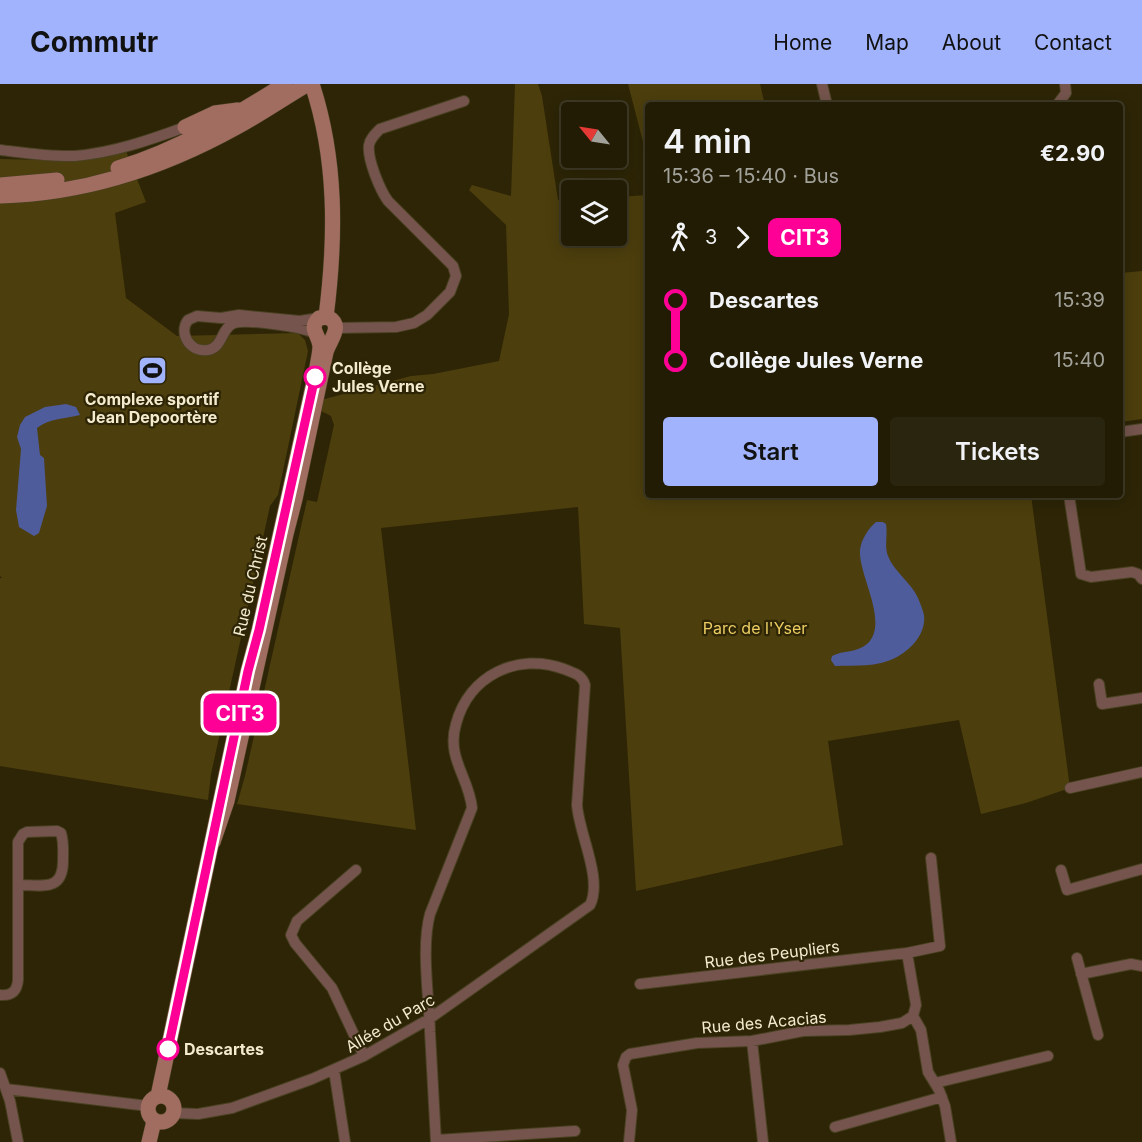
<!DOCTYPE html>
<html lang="en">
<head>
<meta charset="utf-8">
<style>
  body { margin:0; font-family:Inter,sans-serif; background:#2a250e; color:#f1f3f6; height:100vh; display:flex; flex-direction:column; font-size:22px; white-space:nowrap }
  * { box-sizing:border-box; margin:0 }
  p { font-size:20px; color:#a2a19a }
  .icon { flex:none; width:33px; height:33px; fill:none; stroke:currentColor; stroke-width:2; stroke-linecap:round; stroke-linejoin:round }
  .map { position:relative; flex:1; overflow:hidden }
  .details { position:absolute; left:645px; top:18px; width:478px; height:396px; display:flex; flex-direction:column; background:#221c04; border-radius:6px; box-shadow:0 3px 15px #0003,0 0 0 2px #3f3a26 }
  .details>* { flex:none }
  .badge { padding:0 12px; border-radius:9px; font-size:21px; line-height:39px }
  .needle { width:39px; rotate:300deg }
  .fabs { position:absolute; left:561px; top:18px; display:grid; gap:12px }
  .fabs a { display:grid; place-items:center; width:66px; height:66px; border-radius:6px; background:#221c04; box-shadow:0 3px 15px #0003,0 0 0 2px #3f3a26; font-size:30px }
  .map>.badge { position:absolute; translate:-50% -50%; box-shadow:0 0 0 3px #fff }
  .legs { display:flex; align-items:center; gap:9px; height:66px; padding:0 18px; font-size:20px }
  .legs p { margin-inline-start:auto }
  .overview { display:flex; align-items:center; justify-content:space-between; height:102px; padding:0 18px }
  h1 { font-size:33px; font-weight:600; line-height:45px }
  .primary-button { display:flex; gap:12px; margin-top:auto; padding:12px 18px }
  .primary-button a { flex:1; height:69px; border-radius:6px; background:#a1b3fd; color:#111; font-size:24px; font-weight:600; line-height:69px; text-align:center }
  .primary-button a+a { background:#2a250e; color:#f1f3f6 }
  ul { padding:0 18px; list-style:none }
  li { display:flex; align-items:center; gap:21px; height:60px; font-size:22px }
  li i { display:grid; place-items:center; width:9px; height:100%; margin:0 8px; background:currentColor }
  li i::after { content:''; width:15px; height:15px; margin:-8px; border:4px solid; border-radius:50%; background:#221c04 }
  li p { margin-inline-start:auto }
  li:first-child i { background:linear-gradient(#0000 50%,currentColor 0) }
  li:last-child i { background:linear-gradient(currentColor 50%,#0000 0) }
  header { display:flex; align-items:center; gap:36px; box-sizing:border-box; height:84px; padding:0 30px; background:#a1b3fd; color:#111 }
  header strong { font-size:28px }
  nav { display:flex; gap:33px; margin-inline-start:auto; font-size:21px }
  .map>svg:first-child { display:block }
</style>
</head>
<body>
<header>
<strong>Commutr</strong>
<nav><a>Home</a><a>Map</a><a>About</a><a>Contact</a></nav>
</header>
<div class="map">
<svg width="1142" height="1058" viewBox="0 0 1142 1058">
  <rect width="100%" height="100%" fill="#2d2506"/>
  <!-- green -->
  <path fill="#4c3e0d" d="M515,0H538L542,12L558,116H571L572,152H616L617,113L648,111V411H1031L1070,704L1026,719L981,730L959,636L828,657L843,761L636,807L620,544L584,540L578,423L381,444L416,746L237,720L245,692L307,416L317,418L334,341L331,332L321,327V316L411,292L433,290L499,277L509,230L506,141L469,106L472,101L511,112Z
    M628,0H760L765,21H648V77Z
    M126,67L146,118L115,129L126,214L177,252L298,249L305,256L308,267L278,411L270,422L211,690L208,716L0,682V494H2L0,492V75L44,76Z
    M1142,187V335L1121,338V189Z"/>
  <!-- water -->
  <path fill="#4f5c9b" d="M66,320L76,323L80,331C65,335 50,334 37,344L40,371L44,374L47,422L39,449L34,452L19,443L16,426L21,365L17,353L20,341L25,333L45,323Z
    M876,438H883L886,440C888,451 884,462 888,472C894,488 911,498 918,514C920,519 923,526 924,531C927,554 902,575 881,579C866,583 851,581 835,582L831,576L832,572C843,566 857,569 867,560C890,539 858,491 860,466C861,455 869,444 876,438Z"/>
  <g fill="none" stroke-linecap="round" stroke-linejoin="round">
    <defs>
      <path id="street" d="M822,0L827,21
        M1057,21L1066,9L1065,0
        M0,66C25,69 50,73 75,72C112,69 150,56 185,43
        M336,244L396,243L414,239L427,231L450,208L456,192L453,182L388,117C380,106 367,75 369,61C370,55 375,50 380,45L464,17
        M314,249C303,243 243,234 232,240C221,246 222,264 208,266C190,269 178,249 188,236L197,232L221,234L239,231L300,237L319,234
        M1120,348L1142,345
        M1069,411L1081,490L1091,493L1132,488L1138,490L1142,495
        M1099,600L1102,620L1142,614
        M1070,704L1142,688
        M356,786L297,837L291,851L295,859L332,904L364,972
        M1061,786L1067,806L1142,785
        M1077,874L1098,951
        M1081,890L1131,880L1142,882
        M640,900L907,869
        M0,911C12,912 17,907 18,896V758L23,750L27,748L57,747L61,749C64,758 63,768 63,777C63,808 42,801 18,801
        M913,932L916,921L907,869L940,862L931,774
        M913,932L921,946L928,988L939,1006L945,1022L951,1058
        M752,957L763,1058
        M334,986L345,1058
        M0,989L10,1017L18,1058
        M935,999L1048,972
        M6,1005L148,1022
        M173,1029L198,1030L232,1024L312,995L364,972L429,935L590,821C603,795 579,750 577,721L585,601C582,590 573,589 564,585C518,568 469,591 456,640C446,674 469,693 472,724L430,830C421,863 429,912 430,948L436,1058
        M835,1043L942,1013
        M436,1056L575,1047
        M629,1058L632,1026L623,981L626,973L630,970L697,959L752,957L803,947L849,946L880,943L902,939L913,932"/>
      <path id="secondary" d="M312,0C337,76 336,154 326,233
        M185,43L215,29L238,26
        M118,84C179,66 232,33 285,0
        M0,101L57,96
        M0,112C85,110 163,84 237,43C261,30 284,14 308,0
        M148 1025a13 13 0 1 1 26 0a13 13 0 1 1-26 0Z
        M158,1012L248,587L259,546L317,283C318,276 320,269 320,262C319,250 308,245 319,234L328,233C344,242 330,255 326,268L295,415L286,450L227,717L213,758
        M149,1058L154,1037"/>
    </defs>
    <!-- street casing -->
    <use href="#street" stroke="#494122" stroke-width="12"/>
    <!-- secondary casing -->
    <use href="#secondary" stroke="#494122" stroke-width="16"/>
    <!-- street -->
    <use href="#street" stroke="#74544c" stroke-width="10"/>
    <!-- secondary -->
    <use href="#secondary" stroke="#a16d61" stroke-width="15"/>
  </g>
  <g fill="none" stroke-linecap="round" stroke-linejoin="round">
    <defs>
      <path id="line-1" d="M168,965L248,587L259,546L315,293"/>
    </defs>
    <!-- line-1 casing -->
    <use href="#line-1" stroke="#fff" stroke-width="14"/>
    <!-- line-1 -->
    <use href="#line-1" stroke="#ff0096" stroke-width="9"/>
  </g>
  <!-- icons -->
  <defs>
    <symbol id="stadium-square" viewBox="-11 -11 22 22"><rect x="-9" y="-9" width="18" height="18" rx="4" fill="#a1b3fd" stroke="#2d2506"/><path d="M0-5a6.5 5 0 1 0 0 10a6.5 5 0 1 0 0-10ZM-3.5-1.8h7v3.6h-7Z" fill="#111"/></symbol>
  </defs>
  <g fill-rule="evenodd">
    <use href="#stadium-square" x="136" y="270" width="33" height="33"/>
  </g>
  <!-- markers -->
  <g fill="#fff" stroke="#ff0096" stroke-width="3">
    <circle cx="315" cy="293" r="10"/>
    <circle cx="168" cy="965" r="10"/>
  </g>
  <g text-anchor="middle" stroke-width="4.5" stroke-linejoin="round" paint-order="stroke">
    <!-- stop labels -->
    <g font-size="16" font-weight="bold" fill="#f4ebce" stroke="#2d2506" text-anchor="start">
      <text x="332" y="290">Collège<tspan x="332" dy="18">Jules Verne</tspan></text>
      <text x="184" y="971">Descartes</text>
    </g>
    <!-- poi labels -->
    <g font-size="16" font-weight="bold" fill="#f4ebce" stroke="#2d2506">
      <text x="152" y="321">Complexe sportif<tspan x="152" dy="18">Jean Depoortère</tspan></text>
    </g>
    <!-- street labels -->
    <g font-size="16" fill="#f4ebce" stroke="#2d2506">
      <text transform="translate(250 502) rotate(-77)" y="6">Rue du Christ</text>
      <text transform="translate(772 870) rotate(-7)" y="6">Rue des Peupliers</text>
      <text transform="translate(764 938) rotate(-5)" y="6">Rue des Acacias</text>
      <text transform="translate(390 939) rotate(-30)" y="6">Allée du Parc</text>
    </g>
    <!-- park labels -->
    <g font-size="16" fill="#edce62" stroke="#2d2506">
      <text x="755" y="550">Parc de l'Yser</text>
    </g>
  </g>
</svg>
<div class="fabs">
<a><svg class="needle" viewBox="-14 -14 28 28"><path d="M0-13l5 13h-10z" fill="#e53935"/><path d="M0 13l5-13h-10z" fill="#a2a19a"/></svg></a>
<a><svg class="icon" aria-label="layers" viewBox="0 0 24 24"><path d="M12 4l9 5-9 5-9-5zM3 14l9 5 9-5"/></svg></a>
</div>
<b class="badge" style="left:240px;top:629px;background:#ff0096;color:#fff">CIT3</b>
<section class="details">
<div class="overview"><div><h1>4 min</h1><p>15:36 – 15:40 · Bus</p></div><b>€2.90</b></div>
<div class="legs"><svg class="icon" aria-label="walk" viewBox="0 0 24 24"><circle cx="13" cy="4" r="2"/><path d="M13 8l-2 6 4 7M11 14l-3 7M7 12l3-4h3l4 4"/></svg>3<svg class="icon" aria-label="forward" viewBox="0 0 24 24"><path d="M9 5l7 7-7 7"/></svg><b class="badge" style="background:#ff0096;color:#fff">CIT3</b></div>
<ul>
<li><i style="color:#ff0096"></i><b>Descartes</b><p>15:39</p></li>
<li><i style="color:#ff0096"></i><b>Collège Jules Verne</b><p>15:40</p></li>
</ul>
<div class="primary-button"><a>Start</a><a>Tickets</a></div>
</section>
</div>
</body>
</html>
